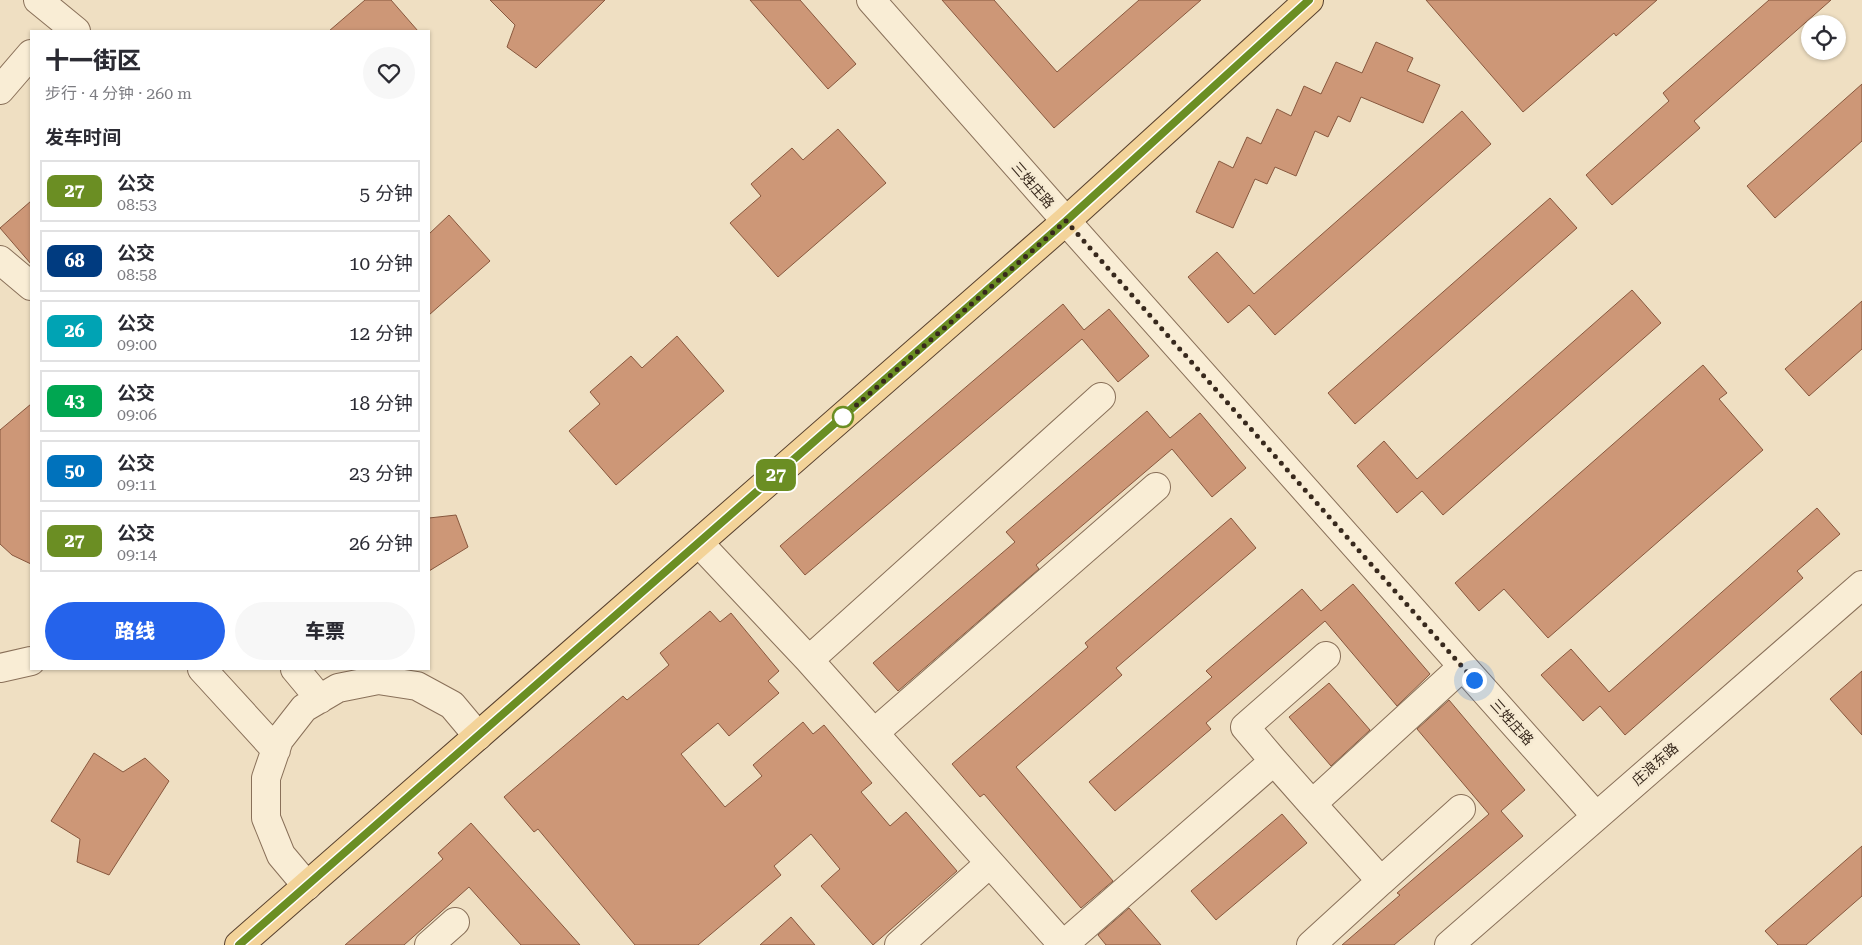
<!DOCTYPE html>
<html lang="zh">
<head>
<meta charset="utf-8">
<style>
  body { margin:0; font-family:"Roboto Serif","Noto Sans SC",serif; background:#f7f7f7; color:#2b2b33; height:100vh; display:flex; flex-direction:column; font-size:19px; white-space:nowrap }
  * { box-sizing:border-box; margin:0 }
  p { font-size:16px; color:#7c7c81 }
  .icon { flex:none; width:28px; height:28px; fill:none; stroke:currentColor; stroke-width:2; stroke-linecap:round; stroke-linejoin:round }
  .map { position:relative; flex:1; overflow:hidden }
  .side { position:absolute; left:30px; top:30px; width:400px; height:640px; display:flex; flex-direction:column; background:#fff; border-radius:0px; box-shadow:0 1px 4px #0004 }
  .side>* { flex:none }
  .badge { padding:0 10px; border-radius:8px; font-size:18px; line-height:32px }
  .buttons { position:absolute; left:1801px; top:15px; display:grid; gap:10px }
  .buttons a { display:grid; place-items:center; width:45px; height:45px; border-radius:50%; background:#fff; box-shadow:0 1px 4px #0004; font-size:25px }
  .you { position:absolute; width:25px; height:25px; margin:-12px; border:4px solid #fff; border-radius:50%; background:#1a73e8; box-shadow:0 0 0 8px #1a73e833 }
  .map>.badge { position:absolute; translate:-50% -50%; box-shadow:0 0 0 2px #fff }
  h2 { padding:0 15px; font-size:19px; line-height:45px }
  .round { display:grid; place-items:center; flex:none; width:52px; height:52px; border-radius:26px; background:#f7f7f7 }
  .summary { display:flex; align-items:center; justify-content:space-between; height:85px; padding:0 15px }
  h1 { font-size:24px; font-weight:800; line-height:38px }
  .button { display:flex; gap:10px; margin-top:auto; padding:10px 15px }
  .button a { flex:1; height:58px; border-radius:30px; background:#2563eb; color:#fff; font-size:20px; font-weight:800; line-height:58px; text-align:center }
  .button a+a { background:#f7f7f7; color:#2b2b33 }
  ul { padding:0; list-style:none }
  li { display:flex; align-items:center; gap:15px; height:62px; margin:0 10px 8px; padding:0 5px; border:2px solid #e1e1e2; border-radius:0px }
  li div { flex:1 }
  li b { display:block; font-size:19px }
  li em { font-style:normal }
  li .badge { min-width:55px; font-weight:700; text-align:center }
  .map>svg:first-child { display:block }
</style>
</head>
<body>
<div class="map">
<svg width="1862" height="945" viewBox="0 0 1862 945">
  <rect width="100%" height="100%" fill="#efdfc2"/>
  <!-- building -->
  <path fill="#cd9777" stroke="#88583e" d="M365,0H391L418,31H329Z
    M490,0H605L536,68L507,47L515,25Z
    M750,0H800L856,64L828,89Z
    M942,0H994L1057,72L1139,0H1201L1054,128Z
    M1426,0H1657L1616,36L1614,33L1523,112Z
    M1769,0H1831L1694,121L1700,128L1612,205L1586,175L1669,101L1663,93Z
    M1376,42L1413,58L1407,71L1440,85L1423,123L1361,97L1350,122L1338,116L1328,137L1315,131L1296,176L1275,167L1267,184L1255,179L1233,228L1196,212L1219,161L1233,168L1247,137L1261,144L1277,109L1291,116L1304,86L1321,94L1336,62L1362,73Z
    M1862,84V141L1775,218L1747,186Z
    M1462,111L1491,144L1275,335L1249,305L1228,323L1188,277L1217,252L1254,294Z
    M838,129L886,183L778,277L730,223L761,196L751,184L792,148L803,160Z
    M1550,198L1577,228L1355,424L1328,393Z
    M31,201V264L0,228Z
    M449,215L490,261L429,315V234Z
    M1632,290L1661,323L1443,515L1422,491L1397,513L1357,466L1384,441L1417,479Z
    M1862,301V349L1809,396L1785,369Z
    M1063,304L1084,330L1109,309L1149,356L1118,382L1082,339L805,575L780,546Z
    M677,336L724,391L616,485L569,431L600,404L590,392L631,356L642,368Z
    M1703,365L1727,393L1719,399L1763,450L1548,638L1504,589L1479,611L1455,583Z
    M31,404V564L12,555L0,544V430Z
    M1147,411L1170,438L1200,413L1246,468L1212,497L1172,449L1036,565L1039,569L898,691L873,663L1015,542L1006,532Z
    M1817,508L1840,534L1797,571L1803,578L1625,735L1600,706L1583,721L1541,675L1571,649L1609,692Z
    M456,515L468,547L429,571V518Z
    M1231,518L1256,548L1116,668L1122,675L1016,767L1113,881L1081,908L984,794L980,797L952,764L1088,647L1085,643Z
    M1353,584L1430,674L1397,706L1325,621L1206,723L1211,729L1115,811L1089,782L1212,677L1206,671L1302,589L1321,611Z
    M710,611L720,622L731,613L779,671L768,681L779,693L729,736L718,723L681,754L725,807L762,776L753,765L803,722L813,734L824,725L872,783L861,792L890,826L906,812L957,871L873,945L821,886L840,869L811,834L774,866L781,875L698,945H635L538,829L534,832L504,797L623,696L627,700L669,665L660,653Z
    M1862,671V735L1830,699Z
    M1329,683L1370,730L1331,766L1289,717Z
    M1449,700L1525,790L1501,811L1523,836L1394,945H1342L1400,895L1397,893L1489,814L1417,729Z
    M94,753L123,772L145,758L169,781L109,875L77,862L80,839L51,821Z
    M1282,814L1307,843L1216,920L1191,891Z
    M471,823L580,945H521L469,887L404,945H345L443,859L438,853Z
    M1862,846V896L1806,945H1778L1765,931Z
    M1129,908L1161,945H1106L1098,935Z
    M791,917L815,945H760Z"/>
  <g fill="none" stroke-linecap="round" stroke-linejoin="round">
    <defs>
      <path id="minor" d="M38,0L76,31
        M871,0L1066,221L1596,816
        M0,90L31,54
        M0,260L31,286
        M699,543L809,660L1063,945
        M809,660L1101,397
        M0,668L31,661
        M202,669L276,750
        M295,669L320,699
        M874,733L1156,487
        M1274,761L1312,804
        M1461,809L1381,881L1312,804L1462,667
        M307,886L281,855L266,818V778L279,740L304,708L338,688L378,680L417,686L452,705L478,736
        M429,945L455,922
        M899,945L990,863
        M1063,945L1274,761L1245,727L1326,656
        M1311,945L1381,881
        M1449,945L1862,585"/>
      <path id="major" d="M239,945L1066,221L1309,0"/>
    </defs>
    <!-- minor casing -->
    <use href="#minor" stroke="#897059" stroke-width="30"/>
    <!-- major casing -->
    <use href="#major" stroke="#563f2d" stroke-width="30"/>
    <!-- minor -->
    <use href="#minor" stroke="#f9edd5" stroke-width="28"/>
    <!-- major -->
    <use href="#major" stroke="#f3d399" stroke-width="28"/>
  </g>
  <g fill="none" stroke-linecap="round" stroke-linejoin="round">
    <defs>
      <path id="line" d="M239,945L1066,221L1309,0"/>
    </defs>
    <!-- line casing -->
    <use href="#line" stroke="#fff" stroke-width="11"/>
    <!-- line -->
    <use href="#line" stroke="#6b8e23" stroke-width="8"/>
    <!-- walk -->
    <path stroke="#38291d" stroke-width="5" stroke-dasharray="0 9" d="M843,417L1066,221L1474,680"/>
  </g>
  <!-- markers -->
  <circle fill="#fff" stroke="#6b8e23" stroke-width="2.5" cx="843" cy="417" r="10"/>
  <g text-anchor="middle" stroke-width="5" stroke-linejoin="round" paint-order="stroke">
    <!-- street labels -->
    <g font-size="14" fill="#38291d" stroke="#f6ead2">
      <text transform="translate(1033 185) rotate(49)" y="5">三姓庄路</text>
      <text transform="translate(1512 722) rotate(48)" y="5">三姓庄路</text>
      <text transform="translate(1655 764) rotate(-41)" y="5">庄浪东路</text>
    </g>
  </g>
</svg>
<div class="buttons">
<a><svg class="icon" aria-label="locate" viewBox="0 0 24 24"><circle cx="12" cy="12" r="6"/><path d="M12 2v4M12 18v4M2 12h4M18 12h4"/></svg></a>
</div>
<div class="you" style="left:1474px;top:680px"></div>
<b class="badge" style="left:776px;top:475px;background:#6b8e23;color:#fff">27</b>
<section class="side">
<div class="summary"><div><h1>十一街区</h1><p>步行 · 4 分钟 · 260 m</p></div><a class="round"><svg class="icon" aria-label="heart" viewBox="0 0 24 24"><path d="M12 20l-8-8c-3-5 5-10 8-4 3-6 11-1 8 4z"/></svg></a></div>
<h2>发车时间</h2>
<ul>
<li><span class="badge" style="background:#6b8e23;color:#fff">27</span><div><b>公交</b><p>08:53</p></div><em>5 分钟</em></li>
<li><span class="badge" style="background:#003b80;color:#fff">68</span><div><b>公交</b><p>08:58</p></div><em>10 分钟</em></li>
<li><span class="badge" style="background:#00a3b4;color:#fff">26</span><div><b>公交</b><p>09:00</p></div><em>12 分钟</em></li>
<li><span class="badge" style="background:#00a651;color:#fff">43</span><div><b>公交</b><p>09:06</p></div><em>18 分钟</em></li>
<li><span class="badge" style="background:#0072bc;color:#fff">50</span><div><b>公交</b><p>09:11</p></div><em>23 分钟</em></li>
<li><span class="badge" style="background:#6b8e23;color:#fff">27</span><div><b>公交</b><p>09:14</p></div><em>26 分钟</em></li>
</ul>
<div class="button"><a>路线</a><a>车票</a></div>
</section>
</div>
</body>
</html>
